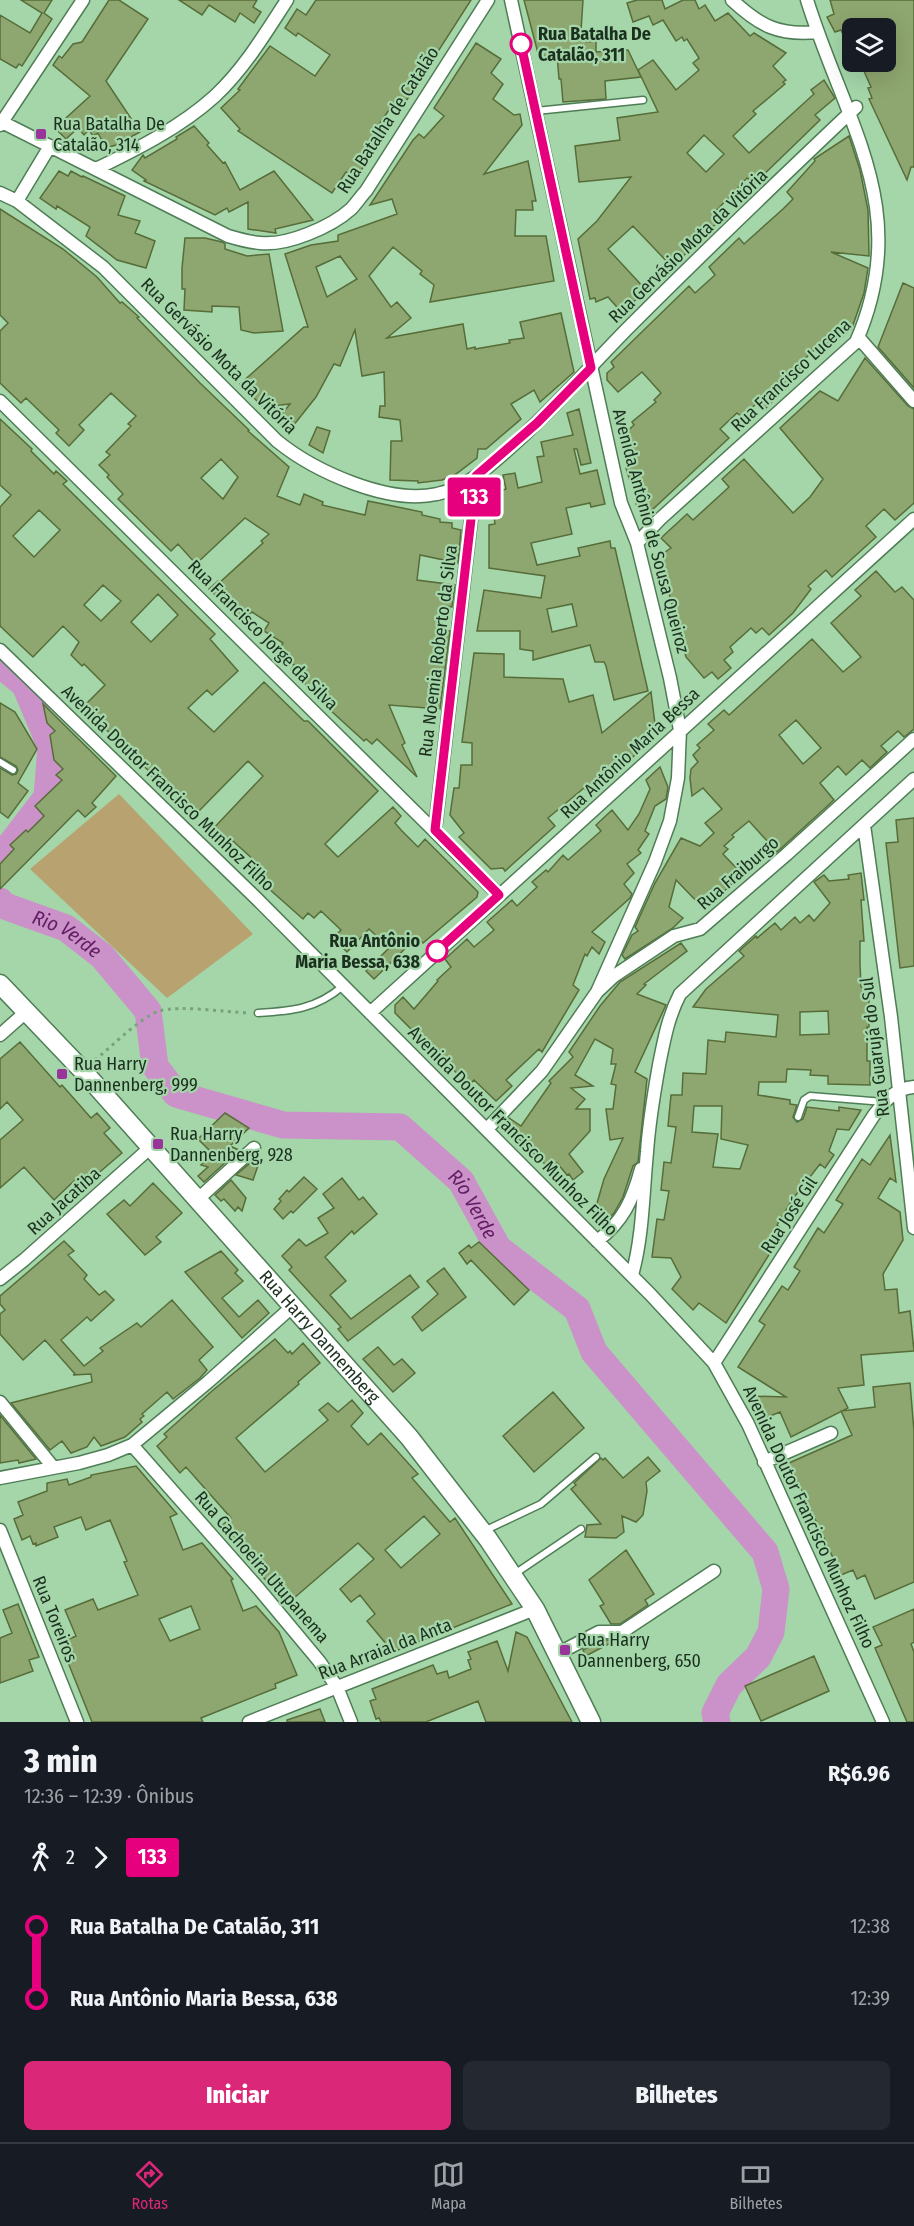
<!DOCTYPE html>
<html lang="pt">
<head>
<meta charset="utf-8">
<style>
  body { margin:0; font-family:"Fira Sans Condensed",sans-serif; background:#242831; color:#f1f3f6; height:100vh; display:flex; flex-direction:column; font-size:22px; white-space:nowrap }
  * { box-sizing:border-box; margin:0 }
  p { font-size:20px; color:#9ea1a6 }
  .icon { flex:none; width:33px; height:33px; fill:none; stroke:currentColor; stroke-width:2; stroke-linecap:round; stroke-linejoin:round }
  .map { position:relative; height:1722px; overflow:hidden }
  .drawer { display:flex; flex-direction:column; background:#171b24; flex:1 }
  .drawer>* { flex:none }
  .badge { padding:0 12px; border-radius:4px; font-size:21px; line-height:39px }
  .buttons { position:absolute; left:842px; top:18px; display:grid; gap:12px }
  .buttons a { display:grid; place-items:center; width:54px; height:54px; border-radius:9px; background:#171b24; box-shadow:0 6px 24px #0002; font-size:30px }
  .map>.badge { position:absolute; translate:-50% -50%; box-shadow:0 0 0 3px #fff }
  .legs { display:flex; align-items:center; gap:9px; height:66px; padding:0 24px; font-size:20px }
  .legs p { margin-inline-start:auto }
  .head { display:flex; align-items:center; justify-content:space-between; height:102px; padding:0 24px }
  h1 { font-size:33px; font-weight:800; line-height:45px }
  .button { display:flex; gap:12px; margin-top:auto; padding:12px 24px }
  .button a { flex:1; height:69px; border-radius:9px; background:#db2777; color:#fff; font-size:24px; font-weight:800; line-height:69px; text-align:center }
  .button a+a { background:#242831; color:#f1f3f6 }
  ul { padding:0 24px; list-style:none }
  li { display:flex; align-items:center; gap:21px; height:72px; font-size:22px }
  li i { display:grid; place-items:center; width:9px; height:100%; margin:0 8px; background:currentColor }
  li i::after { content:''; width:15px; height:15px; margin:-8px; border:4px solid; border-radius:50%; background:#171b24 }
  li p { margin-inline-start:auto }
  li:first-child i { background:linear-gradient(#0000 50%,currentColor 0) }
  li:last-child i { background:linear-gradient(currentColor 50%,#0000 0) }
  .dock { display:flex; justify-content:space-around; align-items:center; height:84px; border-top:2px solid #363941; background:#171b24; font-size:16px; color:#9ea1a6 }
  .dock a { display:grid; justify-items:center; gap:3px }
  .dock .current { color:#db2777 }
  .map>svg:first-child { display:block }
</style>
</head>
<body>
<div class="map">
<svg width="914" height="1722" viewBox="0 0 914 1722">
  <rect width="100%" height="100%" fill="#a4d6a9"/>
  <!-- pitch -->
  <path fill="#b8a26f" d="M119,794L253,934L167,998L30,869Z"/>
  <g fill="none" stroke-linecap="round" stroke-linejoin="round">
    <!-- river -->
    <g stroke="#cb91c9" stroke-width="27">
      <path d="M0,664L25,685L51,747L47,797L0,858"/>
      <path id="s1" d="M0,901L2,905L66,928L102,956L148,1011L155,1066L176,1094L283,1125L400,1127L461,1181L498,1248L577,1309L594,1352L765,1552L776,1589L771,1632L758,1657L729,1685L715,1713L717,1722"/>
    </g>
  </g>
  <!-- building -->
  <path fill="#8ea66f" stroke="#576d39" stroke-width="1.5" fill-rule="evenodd" d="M21,0H52L44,13L52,19L22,66L19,64L16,68L0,59V15L30,33L42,13Z
    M109,0H119L148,19L106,81L140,132L116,145L106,148L98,133L93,136L89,130L84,135L78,128L66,139L55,128L90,96L53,65L59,56L62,58L73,44L82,42Z
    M179,0H257L253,7L261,12L254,23L240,13L235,22L209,5L202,15Z
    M316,0H471L403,106L395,101L376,129L385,134L356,178L346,172L332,193L238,131L240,129L221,108L240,90L238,89L270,46L315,76L330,55L298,33L296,36L285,28L297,9L306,15Z
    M524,0H583L581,31L586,30L587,42L596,41V52L628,50L641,77L605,81L606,99L563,102L561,79H559L557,55L539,57Z
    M637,0H662L665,9L683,0H695L699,9L705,5L715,21L728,13L750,36L754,33L786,53L773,66L786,80L783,82L785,84L753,111L756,114L733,136L749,153L814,94L811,90L824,80L835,98L815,115L820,120L754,184L747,178L715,212L721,219L672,267L633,226L608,249L646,290L622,313L608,297L596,302L595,298L590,299L578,239L597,221L631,177L579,182L575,146L620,140L617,118L658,112L638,70L653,60L676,90L699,70L693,63L699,58L687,39L684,41L682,37L676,41L663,20L653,25L649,16L633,22L627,3ZM704,135L724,154L706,172L687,153Z
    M830,0H914V167H911L907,180L869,99L872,98L868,88L871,87L860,62H885V28H852V54L841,30L835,32L827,17L834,14Z
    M476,43L501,59L491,73L503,84L493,99L514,115L520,114L522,125L484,174L528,161L536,201H532L533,210H516L515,236H546L554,281L430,302L434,285L420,274L422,271L393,247L369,276L391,307L397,302L411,318L387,338L463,324L467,349L475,347V349L510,343L509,340L524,338L520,322L561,313L574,372L540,402L534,390L511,404L521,419L486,449H478L477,458L456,474L442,480L418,483V481L390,480L391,441H402L400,420L379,417L380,406H385L384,372L362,376L355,330L340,366L334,364L316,397L289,431L276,421L290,404L263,407L240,384L304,327H308L285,254L311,245L338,241V235L397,214L392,199L370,205L413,140L419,134L424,138L444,116L434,108ZM340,256L357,279L327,297L316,267Z
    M194,126L209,143L207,145L223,163L225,162L240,190L274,171L313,220L275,229L276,233L248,229V202L229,212L227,208L215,215L144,181L146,180L132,170L143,155L145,158L177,139L176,137Z
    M849,136L860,170L868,210L869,256L831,252L868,268L864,293L852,328L827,350L821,344L798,365L804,371L764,410L757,403L742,417L737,413L720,429L729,438L651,511L642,513L636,504L645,497L630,481L626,468L630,463L627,459L632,454L623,435L634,425L632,422L656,402L654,400L661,393L642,372L618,392L607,380V373L614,367L611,362L689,286L695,293L715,275L709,267L739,238L744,244L783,209L793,199L787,192L815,161L814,159Z
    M59,171L68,176L71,171L82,177L83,176L125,196L118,215L140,221L135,233L155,241L146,268L117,260L86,236L90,227L57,206L56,209L40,198Z
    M0,209L63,249L97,277L120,303L122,302L139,317L137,318L200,383L249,430L248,431L289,467L277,496L300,505L304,494L323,502L322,505L365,515L368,501L422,512V515L440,519V522L452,523V528L461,530L458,563L420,555L417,580L455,585L452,607L444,606L441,630L450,631L440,709L389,705L405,743L402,745L417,777L377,739L372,744L366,739L364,741L329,709L330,708L291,670L294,665L276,653L283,643L264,631L269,623L252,612L241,621L209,589L218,581L219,583L263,543L261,541L269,534L245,518L196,564L178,544L171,551L118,499L123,494L107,477L109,475L99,465L110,455L106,452L131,426L128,424L136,416L127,408L111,393L79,425L84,430L69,446L56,433L59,430L26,398L21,403L0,383V331L8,323L0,315ZM221,459L238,477L223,499L201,478Z
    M185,238H205L222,242L225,244V249L247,256L269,254L283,331L254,333L241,330L239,307L212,306V312L184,310L185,289H182V268Z
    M903,283L914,288V388L878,347Z
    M865,358L908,406L914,409V503L895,520L884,509L866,526L876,537L832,577L826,570L808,586L811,589L793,613L769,635L762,628L756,633L751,628L730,647L733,652L724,660L731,668L718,679L712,672L704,678L686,657L659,556L671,548L661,538L687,514L693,520L729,487L722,479L744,459L793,513L810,497L823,479L780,428L820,391L838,401Z
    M579,409L591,463L581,465L577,449H574L580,474L597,470L605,504L591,507L590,503L566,508L572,534L531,543L537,565L580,556L578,548L610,541L611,548H615L648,691L614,700L606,666L604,662H595L590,645L533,660V651L520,649V631H477L484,590L541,598L545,576L489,568V525L495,524L493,509L502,505L500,491L506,489L503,475L515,473L518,488L542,482L537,457L544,456L541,442L573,435L567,413ZM572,604L577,626L552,632L547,609Z
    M0,419L32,449L31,451L54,474L56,471L67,481L63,484L215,634L210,639L238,671L212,695L207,690L188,708L214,732L264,682L304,721H308L378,791L325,844L338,857L393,807L401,816L395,823L401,830L418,847L425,839L478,892L477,897L423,943L417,937L374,979L366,971L389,948L369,929L347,952L333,938L341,930L321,911L314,918L308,913L303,919L259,880L267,872L245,852L233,841L227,847L211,831L263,776L248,761L197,813L164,782L161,785L152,776L153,775L83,707L105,685L84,664L82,666L71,655L79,642L63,626L33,657L0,626V507L11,495L0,485ZM39,510L60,530L34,557L13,536ZM103,585L121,601L101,621L84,605ZM158,594L178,615L151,642L131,622Z
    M317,427L330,431L323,453L309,445Z
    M876,571L895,592L902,587L914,600V729L904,737L898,731L881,746L887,752L870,768L862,760L846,775L838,766L820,783L834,800L777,852L749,821L732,835L734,837L724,846L728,849L723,854L742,874L705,910L676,880L669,907L683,918L673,928L625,959L622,955L632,935L638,931L635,927L655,883L681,838L700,846L714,833L705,823L722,809L703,788L692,796L690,778L691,769L698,762L693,755L700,748L697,745L714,730L708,724L724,710L729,715L812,639L843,672L861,657L831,623L861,596L855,590ZM796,720L821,748L803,764L779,735Z
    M474,653L504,654V677L563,679L569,702L593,695L602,733L651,692L655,724L650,728L652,731L639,741L644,747L590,795L584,788L548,818L555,826L505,871L503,868L491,869L459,837L464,833L450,815L454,788H459L461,765H472V743L462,742Z
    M0,703L15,712L37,749L19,781L18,783L28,791L8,818L0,812V768L12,775L16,774L18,770L16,766L0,757Z
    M43,704L116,776L92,803L96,807L85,817L78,810L0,889V864L14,849L10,845L26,830L28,832L44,816L35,806L62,780L56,775L63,769L54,760L50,735L55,731L47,723Z
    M660,767L668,787L666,799L655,806L645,831L649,834L638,850L641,853L627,864L634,873L624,884L632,894L630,898L592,932L605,942L599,954L592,947L587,956L585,954L573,985L579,990L542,1052L539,1049L506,1080L512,1086L496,1101L474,1080L469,1085L435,1052L437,1050L419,1033L417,1035L395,1013V1005L403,997L414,1009L438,981L437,980L451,967L445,959L467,939L474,947L494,930L487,922L512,900L517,906L537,887L532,882L546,870L548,872L563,855L568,860L601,831L596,825L612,810L628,830L639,814L650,789L646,780Z
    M914,818V966L900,968L886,843L898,842L896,820Z
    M861,873L864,900H861L864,941H860V964L861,987H869V1027H867V1061H870V1085L828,1084V1076L810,1075L811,1070L787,1069L786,1082H759L758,1095L790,1100V1104L797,1105L793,1117L797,1122L803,1119L807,1107L839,1111V1107L861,1110L849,1130L837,1129L829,1151L834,1155L825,1168L820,1164L792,1200L777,1225L784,1231L726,1323L699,1303L693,1310L672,1289L681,1277L671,1258L652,1257L657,1219L664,1220L669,1191L661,1190L664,1162L671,1163L676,1127L668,1126L671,1095H682L683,1073L706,1074L708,1040L725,1042L726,1032L776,1037L778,1015L693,1007L706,989L744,956L739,951L756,936L757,938L775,923L781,930L795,917L800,923L809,915L814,921L830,903L814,882L824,875L829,881L849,879L848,875ZM828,1011L829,1034L800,1035V1012ZM694,1106H722L721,1139L748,1145L740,1169L713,1167L718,1134L692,1132Z
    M681,943L687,951L644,984L646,985L637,994L666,1005L635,1072L647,1079L638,1162L633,1166L623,1197L614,1213L611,1216H603L595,1210L604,1179L623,1138L610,1140L606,1109H613L616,1085L611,1084L616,1064H611L613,1049L595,1039L575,1075L593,1086L571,1088L585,1099L576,1109H590V1131L569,1154L583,1172L573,1180L569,1174L567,1175L557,1163L551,1170L503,1124L509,1118L521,1126L551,1083L549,1081L573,1057L569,1052L600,1006L620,982Z
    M20,1042L60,1087L62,1085L91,1118L97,1113L110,1128L104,1133L122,1153L81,1188L74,1181L54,1200L24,1167L0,1188V1140L23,1120L7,1102L0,1109V1059Z
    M225,1113L249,1128L230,1146L239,1150L204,1182L198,1176L208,1167L201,1165L213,1154L198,1139Z
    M890,1135L896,1182L890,1178L878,1198L900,1212L903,1240L883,1274L885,1290L897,1289L899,1313L910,1311L914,1351L861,1355L864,1385L838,1388L848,1408L791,1437L780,1412L760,1420L749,1396L786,1397L738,1367L765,1325L759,1321L782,1286L788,1290L800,1271L794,1267L818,1228L824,1233L843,1204L836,1200L862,1159L870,1165Z
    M256,1158L260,1160L253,1180L236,1175Z
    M304,1177L317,1189L293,1213L291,1211L283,1219L274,1209L281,1201L279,1199L287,1190L289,1192Z
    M342,1178L359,1200L363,1197L377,1214L354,1234L352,1231L325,1257L346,1281L330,1295L351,1319L410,1275L419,1287L348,1341L338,1329L341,1327L289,1270L292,1267L282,1256L299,1239L306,1246L328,1233L318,1218L334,1208L323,1194Z
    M231,1180L246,1198L242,1211L238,1207L235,1211L224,1199L221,1201L215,1195Z
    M153,1183L182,1213L156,1237L161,1242L145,1255L107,1214L124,1200L130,1206Z
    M64,1241L74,1251L68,1255L87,1275L84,1279L99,1295L105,1291L114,1300L91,1321L87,1317L61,1340L84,1366L103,1351L100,1348L137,1323L141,1327L172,1300L213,1347L199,1360L207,1370L200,1378L173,1399L167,1392L142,1414L144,1416L140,1419L142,1422L125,1437L101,1446L94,1437L87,1447L71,1453L62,1441L50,1450L11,1403L92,1382L91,1374L73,1375L75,1374L45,1340L23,1360L0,1334V1314L5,1310L0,1304V1296Z
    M479,1242L529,1290L514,1305L471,1260L467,1264L459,1253L469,1245L471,1248Z
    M221,1251L238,1270L235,1273L243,1281L222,1298L239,1317L258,1300L269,1313L242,1338L185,1272Z
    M444,1268L466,1297L422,1331L412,1317L438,1294L427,1281Z
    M275,1339L288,1353L290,1351L292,1354L303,1343L320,1363L298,1382L299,1384L236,1438L265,1472L328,1420L319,1410L328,1403L338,1412L352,1400L363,1413L351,1426L368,1445L381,1433L418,1474L412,1478L450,1522L455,1518L512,1604L393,1652L367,1621L375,1614L360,1595L351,1602L340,1589L374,1559L358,1543L287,1604L250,1562L253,1559L238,1542L234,1544L220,1527L231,1518L186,1467L180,1473L157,1446L167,1437L164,1434L212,1391ZM424,1516L440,1534L401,1568L385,1550Z
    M378,1347L394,1365L402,1359L415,1373L393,1392L363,1359Z
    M910,1383L914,1431V1582L875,1599L865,1575L857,1579L853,1570L841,1575L789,1463L852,1435L841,1411L875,1407L873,1387Z
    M553,1392L584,1428L534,1472L503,1436Z
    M0,1415L36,1459L19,1463L18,1460L0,1463Z
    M648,1457L660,1471L646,1482L647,1491L643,1515L636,1522L622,1516L624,1532L616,1538L585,1537L587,1525L601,1524L571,1489L576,1485L574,1483L601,1458L603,1460L605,1458L623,1478Z
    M136,1466L177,1514L170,1517L183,1550L202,1543L233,1579L231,1580L243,1611L256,1606L279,1632L297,1675L275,1684L276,1688L201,1718L203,1722H92L63,1650L70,1647L67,1640L76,1636L65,1610L93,1599L98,1610L138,1595L124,1562L127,1561L110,1520L86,1530L81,1517L54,1527L58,1537L36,1546V1543L33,1544L30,1536L22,1540L14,1519L23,1515L18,1502L47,1491V1483L67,1479L69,1485L91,1477V1475ZM191,1606L200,1629L170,1641L159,1619Z
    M626,1550L654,1594L645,1600L648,1605L620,1624H611L600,1606L604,1604L589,1580Z
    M18,1604L39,1657L29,1660L33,1671L0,1683V1638L12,1633L3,1610Z
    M914,1609V1642L911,1644L914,1652V1722H907L875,1648L882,1645L873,1627Z
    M516,1632L527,1637L572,1722H486L478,1701L426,1722H381L379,1718L376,1719L370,1701L376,1699L372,1689L433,1665L437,1674L447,1671L449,1678L471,1669L468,1660L471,1659L468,1652L497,1641L508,1671Z
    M601,1640H616L586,1656L583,1650Z
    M814,1656L829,1691L761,1721L745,1686Z
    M320,1709L325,1722H287V1720Z"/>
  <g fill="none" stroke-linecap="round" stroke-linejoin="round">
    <defs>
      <path id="lane" d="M536,111L643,100
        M0,762L13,770
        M258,1013C292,1011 316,1009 343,986
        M798,1117L804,1100L810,1096L884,1102
        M486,1530L541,1504L596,1457
        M513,1575L581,1529"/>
      <path id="street" d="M511,0L621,503L637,543L670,678L680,730L678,778L670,821L655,862L597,992
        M732,0C760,26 779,36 818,32
        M2,122L228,236C238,239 249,242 260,243C287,246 331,227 351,209C356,204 361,196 366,191L488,0
        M0,125L83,0
        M96,169C137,149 181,127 215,96C244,69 265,34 287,0
        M0,193L17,201L103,267L277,441C314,471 388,505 437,494C467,488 491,465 513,445C555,408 591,365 631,325C705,251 780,179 856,107
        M17,201L50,146
        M859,338L914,401
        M0,401L499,895
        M637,543L660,519L856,342C914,210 846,125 807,0
        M0,650L256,898L650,1294L714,1363L748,1424L883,1722
        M864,825L891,1017L914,1228
        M435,830L476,476
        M370,1013L914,519
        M0,1035L26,1012
        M487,1129L542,1071L597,992L614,976L674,936L700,929L787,854L914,739
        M197,1200L254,1148
        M597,1241C623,1222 633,1199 641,1169
        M632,1275C643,1236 643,1193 647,1152C649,1123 654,1093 659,1065C664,1040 668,1017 680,994L914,779
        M0,1279L24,1260L151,1147
        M714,1363L874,1115C885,1101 895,1088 914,1087
        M0,1402L53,1467
        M132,1445L259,1589L319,1661L337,1687L351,1722
        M764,1462L831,1433
        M0,1478L79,1463L108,1455L132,1445L208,1382L293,1306
        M0,1530L77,1722
        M557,1654L599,1632H622L714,1571
        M249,1722L535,1609"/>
      <g id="secondary">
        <path id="s2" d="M0,984L83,1071L409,1437L488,1539L535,1609L591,1722"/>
      </g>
    </defs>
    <!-- lane casing -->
    <use href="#lane" stroke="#4f7d55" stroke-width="9"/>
    <!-- street casing -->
    <use href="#street" stroke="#4f7d55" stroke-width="15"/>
    <!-- secondary casing -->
    <use href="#secondary" stroke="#4f7d55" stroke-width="21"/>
    <!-- path -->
    <path stroke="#79a17d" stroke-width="3" stroke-dasharray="3 4.5" stroke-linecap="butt" d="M95,1060C111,1047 141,1017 159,1011C181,1005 224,1012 249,1013"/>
    <!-- lane -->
    <use href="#lane" stroke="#fff" stroke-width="6"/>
    <!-- street -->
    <use href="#street" stroke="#fff" stroke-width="12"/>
    <!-- secondary -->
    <use href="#secondary" stroke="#fff" stroke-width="18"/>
  </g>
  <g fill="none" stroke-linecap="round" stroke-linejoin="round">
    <defs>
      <path id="line-1" d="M437,951L499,895L435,830L476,476L537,423L591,368L521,44"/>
    </defs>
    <!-- line-1 casing -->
    <use href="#line-1" stroke="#fff" stroke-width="14"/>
    <!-- line-1 -->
    <use href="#line-1" stroke="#e6007e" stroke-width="9"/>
  </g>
  <!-- markers -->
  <g fill="#fff" stroke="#e6007e" stroke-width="3">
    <circle cx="521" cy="44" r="10"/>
    <circle cx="437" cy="951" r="10"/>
  </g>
  <g fill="#99349a" stroke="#a4d6a9" stroke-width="2">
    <rect x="35" y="128" width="12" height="12" rx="3"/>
    <rect x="56" y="1068" width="12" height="12" rx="3"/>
    <rect x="152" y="1138" width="12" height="12" rx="3"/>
    <rect x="559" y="1644" width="12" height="12" rx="3"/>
  </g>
  <g text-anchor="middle" stroke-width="4.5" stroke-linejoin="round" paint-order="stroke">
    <!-- stop labels -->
    <g font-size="18" font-weight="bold" fill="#1c301f" stroke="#a4d6a9" text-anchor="start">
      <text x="538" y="40">Rua Batalha De<tspan x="538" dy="21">Catalão, 311</tspan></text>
      <text x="420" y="947" text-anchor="end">Rua Antônio<tspan x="420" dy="21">Maria Bessa, 638</tspan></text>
    </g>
    <!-- street labels -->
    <g font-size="18" fill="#1c301f" stroke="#a4d6a9">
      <text transform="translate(388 120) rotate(-57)" y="6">Rua Batalha de Catalão</text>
      <text transform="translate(688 246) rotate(-44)" y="6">Rua Gervásio Mota da Vitória</text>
      <text transform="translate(219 356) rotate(45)" y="6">Rua Gervásio Mota da Vitória</text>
      <text transform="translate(791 375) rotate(-43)" y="6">Rua Francisco Lucena</text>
      <text transform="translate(651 531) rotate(75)" y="6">Avenida Antônio de Sousa Queiroz</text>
      <text transform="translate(263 635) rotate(45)" y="6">Rua Francisco Jorge da Silva</text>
      <text transform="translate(438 651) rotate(-83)" y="6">Rua Noemia Roberto da Silva</text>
      <text transform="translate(630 753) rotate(-43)" y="6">Rua Antônio Maria Bessa</text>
      <text transform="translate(168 788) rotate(44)" y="6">Avenida Doutor Francisco Munhoz Filho</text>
      <text transform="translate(738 873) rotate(-41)" y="6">Rua Fraiburgo</text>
      <text transform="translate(875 1047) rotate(-97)" y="6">Rua Guarujá do Sul</text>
      <text transform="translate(513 1131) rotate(45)" y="6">Avenida Doutor Francisco Munhoz Filho</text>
      <text transform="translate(64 1201) rotate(-42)" y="6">Rua Jacatiba</text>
      <text transform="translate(789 1215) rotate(-57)" y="6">Rua José Gil</text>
      <text dy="6" stroke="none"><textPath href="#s2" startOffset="476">Rua Harry Dannemberg</textPath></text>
      <text transform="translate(809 1517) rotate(65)" y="6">Avenida Doutor Francisco Munhoz Filho</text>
      <text transform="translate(262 1567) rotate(49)" y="6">Rua Cachoeira Utupanema</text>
      <text transform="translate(55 1619) rotate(68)" y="6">Rua Toreiros</text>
      <text transform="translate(385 1649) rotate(-21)" y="6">Rua Arraial da Anta</text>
    </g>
    <!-- poi labels -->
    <g font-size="18" fill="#1c301f" stroke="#a4d6a9" text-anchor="start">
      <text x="53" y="130">Rua Batalha De<tspan x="53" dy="21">Catalão, 314</tspan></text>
      <text x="74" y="1070">Rua Harry<tspan x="74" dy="21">Dannenberg, 999</tspan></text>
      <text x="170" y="1140">Rua Harry<tspan x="170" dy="21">Dannenberg, 928</tspan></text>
      <text x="577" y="1646">Rua Harry<tspan x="577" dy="21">Dannenberg, 650</tspan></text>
    </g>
    <!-- water labels -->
    <g font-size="20" font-style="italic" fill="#621d63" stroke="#a4d6a9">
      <text dy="7" stroke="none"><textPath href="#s1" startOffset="76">Rio Verde</textPath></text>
      <text dy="7" stroke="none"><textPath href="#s1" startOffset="616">Rio Verde</textPath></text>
    </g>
  </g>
</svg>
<div class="buttons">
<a><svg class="icon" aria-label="layers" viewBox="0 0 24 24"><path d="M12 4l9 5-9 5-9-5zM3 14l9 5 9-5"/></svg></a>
</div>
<b class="badge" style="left:474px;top:497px;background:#e6007e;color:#fff">133</b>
</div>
<section class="drawer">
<div class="head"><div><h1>3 min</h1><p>12:36 – 12:39 · Ônibus</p></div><b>R$6.96</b></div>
<div class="legs"><svg class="icon" aria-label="walk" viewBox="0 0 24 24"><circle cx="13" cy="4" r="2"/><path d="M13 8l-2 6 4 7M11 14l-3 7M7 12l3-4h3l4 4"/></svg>2<svg class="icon" aria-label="forward" viewBox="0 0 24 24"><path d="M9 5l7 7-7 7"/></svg><b class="badge" style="background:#e6007e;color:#fff">133</b></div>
<ul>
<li><i style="color:#e6007e"></i><b>Rua Batalha De Catalão, 311</b><p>12:38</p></li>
<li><i style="color:#e6007e"></i><b>Rua Antônio Maria Bessa, 638</b><p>12:39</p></li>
</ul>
<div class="button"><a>Iniciar</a><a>Bilhetes</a></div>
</section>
<nav class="dock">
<a class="current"><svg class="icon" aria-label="directions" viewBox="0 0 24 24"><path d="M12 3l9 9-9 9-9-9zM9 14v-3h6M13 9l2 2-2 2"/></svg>Rotas</a>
<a><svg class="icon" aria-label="map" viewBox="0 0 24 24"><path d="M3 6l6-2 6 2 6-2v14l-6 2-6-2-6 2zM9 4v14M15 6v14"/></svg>Mapa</a>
<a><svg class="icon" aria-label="tickets" viewBox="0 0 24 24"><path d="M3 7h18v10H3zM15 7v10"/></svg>Bilhetes</a>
</nav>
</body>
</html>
